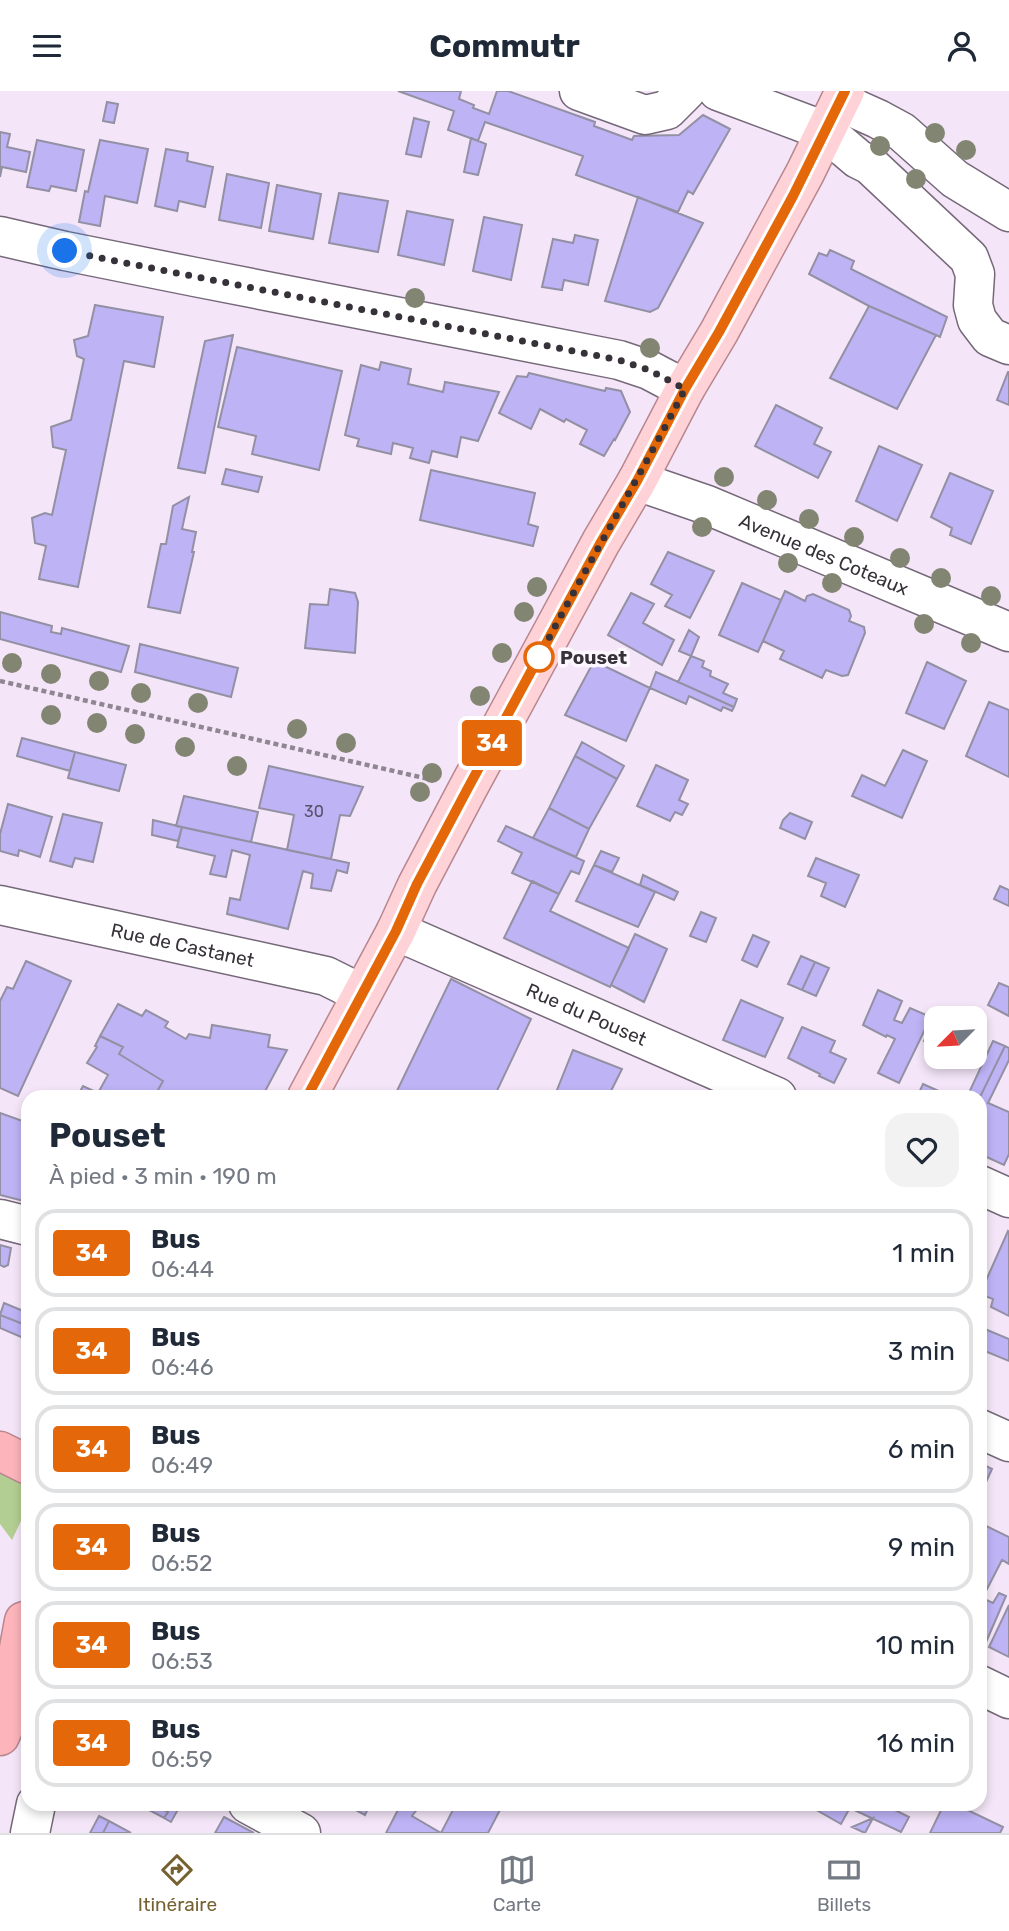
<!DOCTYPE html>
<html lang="fr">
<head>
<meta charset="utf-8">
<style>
  body { margin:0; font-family:Rubik,sans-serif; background:#f2f2f3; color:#1f2937; height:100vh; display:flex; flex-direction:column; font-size:26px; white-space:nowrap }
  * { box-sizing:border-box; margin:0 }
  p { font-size:23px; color:#747a83 }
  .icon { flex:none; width:38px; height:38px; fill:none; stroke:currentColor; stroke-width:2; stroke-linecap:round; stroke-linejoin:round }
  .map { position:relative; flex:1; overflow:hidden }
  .sheet { position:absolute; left:21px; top:999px; width:966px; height:721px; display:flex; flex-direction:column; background:#fff; border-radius:21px; box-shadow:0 4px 10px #0003 }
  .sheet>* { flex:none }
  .badge { padding:0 14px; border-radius:5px; font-size:24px; line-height:46px }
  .needle { width:46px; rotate:246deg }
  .controls { position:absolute; left:924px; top:915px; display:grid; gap:14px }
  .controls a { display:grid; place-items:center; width:63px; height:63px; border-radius:14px; background:#fff; box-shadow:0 4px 10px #0003; font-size:35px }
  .you { position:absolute; width:35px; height:35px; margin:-18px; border:5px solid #fff; border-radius:50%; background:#1a73e8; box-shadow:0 0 0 10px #1a73e833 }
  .map>.badge { position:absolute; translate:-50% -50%; box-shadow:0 0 0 4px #fff }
  .round { display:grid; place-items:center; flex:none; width:74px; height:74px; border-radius:21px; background:#f2f2f3 }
  .headline { display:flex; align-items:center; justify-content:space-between; height:119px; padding:0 28px }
  h1 { font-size:33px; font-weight:700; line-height:52px }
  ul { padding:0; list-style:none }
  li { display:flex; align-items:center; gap:21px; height:88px; margin:0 14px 10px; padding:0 14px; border:4px solid #e0e1e3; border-radius:21px }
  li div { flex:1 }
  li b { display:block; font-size:26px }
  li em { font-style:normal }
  li .badge { min-width:77px; font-weight:700; text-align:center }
  header { display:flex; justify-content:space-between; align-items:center; height:91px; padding:0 28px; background:#fff; font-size:32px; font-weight:700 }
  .dock { display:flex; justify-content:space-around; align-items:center; height:98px; border-top:2px solid #e0e1e3; background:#fff; font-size:19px; color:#747a83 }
  .dock a { display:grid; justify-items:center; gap:4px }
  .dock .current { color:#766231 }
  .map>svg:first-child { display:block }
</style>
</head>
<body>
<header><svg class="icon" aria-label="menu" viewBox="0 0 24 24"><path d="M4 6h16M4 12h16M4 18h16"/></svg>Commutr<svg class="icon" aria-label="person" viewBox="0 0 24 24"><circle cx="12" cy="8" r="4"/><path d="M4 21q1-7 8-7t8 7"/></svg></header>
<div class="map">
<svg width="1009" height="1742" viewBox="0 0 1009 1742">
  <rect width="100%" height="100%" fill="#f4e6f8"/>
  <!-- green -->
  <path fill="#b3ce92" d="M0,1378L17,1384L28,1393V1415L12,1449L0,1433Z"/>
  <!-- building -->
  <path fill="#beb3f5" stroke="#9390a3" stroke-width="2" d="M398,0H461L459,8L474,14L473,17L489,23L497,0H508L595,31L594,35L632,49L634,45L679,44L703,24L730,38L693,103L688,100L678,121L576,84L583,65L485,31L478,50L448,39L454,20Z
    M107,11L118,13L114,32L103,30Z
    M414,27L429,31L421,66L406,63Z
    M0,41L10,43L7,56L30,61L26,81L2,76L0,86Z
    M471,47L486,53L478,84L464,81Z
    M37,49L84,59L76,100L51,95L49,100L27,96Z
    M100,49L148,58L137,112L105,105L100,135L79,131L85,100L88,101Z
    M166,58L188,62L187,70L213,76L205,116L179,110L177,120L155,115Z
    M227,83L269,92L261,137L219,129Z
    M277,94L321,103L313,148L269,140Z
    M339,102L388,110L378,161L329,152Z
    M638,106L703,132L658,217L650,221L605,210Z
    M407,120L453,129L444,174L398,164Z
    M484,126L522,134L511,189L473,180Z
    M575,144L598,149L588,194L564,189L562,199L542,196L553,148L573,152Z
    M830,159L854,170L851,178L947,226L940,246L869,215L809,183L819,162L827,165Z
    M95,214L163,226L154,276L124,270L78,496L39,488L46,455L35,452L32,427L45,422L52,424L66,359L53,356L51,336L71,329L84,268L77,265L74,249L88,245Z
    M869,215L936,244L897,318L830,287Z
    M233,244L205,382L178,377L205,250Z
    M237,256L342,280L319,379L252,363L256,345L218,336Z
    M381,271L411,278L408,293L443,301L445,291L499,301L478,350L461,346L457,366L432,360L429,372L410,367L413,357L393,352L391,363L357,355L359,348L345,344L361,274L379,279Z
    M1008,281H1009V314L997,309Z
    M529,282L605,300L606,297L621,300L630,321L615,349L614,348L604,365L580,353L587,339L566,328L564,331L540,318L531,338L499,322L517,285L527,286Z
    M776,314L822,337L814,353L831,361L818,387L755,355Z
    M879,355L922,374L897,430L856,410Z
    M226,378L262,386L258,401L222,393Z
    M431,379L535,402L528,433L538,436L533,455L420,429Z
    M950,382L993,400L971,453L950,444L952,437L931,426Z
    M189,406L182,438L196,441L192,461H194L180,522L148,516L161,453H166L173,415Z
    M668,461L714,480L690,527L665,515L672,504L651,493Z
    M742,492L781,509L758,561L719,544Z
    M330,498L355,502L358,511L355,562L305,557L310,513L328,514Z
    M785,500L805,510L807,505L813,503L849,519L851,525L849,530L864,536L865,542L848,584L842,585L826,579L822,587L780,568L784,560L763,550Z
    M631,502L654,513L643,532L674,549L662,574L608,544Z
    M0,521L52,535L51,541L61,543L62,537L129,555L121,581L0,548Z
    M689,539L699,546L691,565L679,560Z
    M140,553L238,577L231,606L135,581Z
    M691,565L704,570L702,576L711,580L710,585L728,593L723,602L737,608L734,616L678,591Z
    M594,570L650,597L626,650L565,624Z
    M927,571L966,590L944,638L906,622Z
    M656,581L734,616L732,620L723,616L721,620L689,605L686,613L650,597Z
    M989,611L1009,619V686L966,665Z
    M22,647L75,661L70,680L17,665Z
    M582,651L624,675L617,688L575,665Z
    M903,659L927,670L902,727L852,705L862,684L885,695Z
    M75,661L126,674L119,700L68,687Z
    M575,665L617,688L589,738L549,717Z
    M656,674L688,689L679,709L688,713L682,724L675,721L670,730L637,715Z
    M269,675L363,696L350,725L340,724L331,768L287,759L294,724L259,717Z
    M184,705L258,721L251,751L176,735Z
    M8,713L52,726L40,766L19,759L18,765L0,760V743Z
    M549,717L589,738L576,766L533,747Z
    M790,722L812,731L805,748L780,737L783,729Z
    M63,723L102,732L93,771L75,767L72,776L50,770Z
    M153,729L182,736L178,750L152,744Z
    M506,735L584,770L579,783L571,780L559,803L512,782L522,762L498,750Z
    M182,736L251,751L349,772L347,782L337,779L331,800L311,797L313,783L303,780L288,838L227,823L230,807L240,809L250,764L232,759L226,786L210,783L215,765L177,756Z
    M601,760L619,767L612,781L594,774Z
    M816,767L859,784L845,816L821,805L826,792L808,785Z
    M594,774L655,801L638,836L576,810Z
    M643,784L678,801L674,809L640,794Z
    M532,790L559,803L550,820L629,857L610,896L504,847Z
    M1000,795L1009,799V815L994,808Z
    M701,821L716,827L706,851L690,845Z
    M635,843L667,858L644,911L611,894Z
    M753,844L769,851L757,876L742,869Z
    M801,865L815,871L802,899L788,893Z
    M26,870L71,890L18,1005L0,997V910L7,896L13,898Z
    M815,871L829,877L816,905L802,899Z
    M451,888L531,928L494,1006H394Z
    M999,892L1009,896V925L988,914Z
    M878,899L902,910L894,929L902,932L910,917L931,926L899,992L878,982L895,948L887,944L886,946L863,934Z
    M741,909L783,927L765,966L723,949Z
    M118,913L142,925L146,919L168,931L165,936L186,948L189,943L210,947L212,934L270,944L268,956L287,959L262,1006H154L163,990L119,963L123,956L100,945Z
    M936,925L941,928H936V955L924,950Z
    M802,936L835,950L830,961L846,968L834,992L819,985L820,983L788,967Z
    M100,945L123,956L119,963L163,990L154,1006H77L83,995L98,1002L108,984L87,972L97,956L95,955Z
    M993,950L1005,955L980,1006H967Z
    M1005,955L1009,957V969L988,1012L1009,1021V1063L1004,1074L980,1063V1006Z
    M573,959L622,978L608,1006H560L555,1004Z
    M923,993L941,1001L939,1006H917Z
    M0,1022L28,1032V1100L24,1110L0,1104Z
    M1008,1140L1009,1141V1225L991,1216L993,1208L980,1203Z
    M0,1154L11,1157L8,1174L4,1176L0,1174Z
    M4,1212L28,1222V1235L0,1224Z
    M0,1224L28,1235V1249L0,1237Z
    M980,1236L1009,1248V1270L980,1258Z
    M980,1372L992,1378L980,1404Z
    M980,1432L1009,1446V1473L1002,1469L984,1504L980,1502Z
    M999,1502L1006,1505L980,1565V1506L993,1512Z
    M1009,1514V1566L989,1556Z
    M138,1713H153L168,1721L164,1727Z
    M153,1713H181L171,1731L164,1727L168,1721Z
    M345,1713H370L365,1724Z
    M401,1713H411L418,1717L412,1725L441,1742H386Z
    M456,1713H494L501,1717L488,1742H441Z
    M806,1713H852L841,1733Z
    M852,1713H883L909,1726L901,1741L850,1717Z
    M944,1713H955L1003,1736L1000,1742H930Z
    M99,1725L109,1730L103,1742H90Z
    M224,1726L254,1742H215Z
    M873,1727L865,1742L852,1736Z
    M109,1730L131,1742H103Z"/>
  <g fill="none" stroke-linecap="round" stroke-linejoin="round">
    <defs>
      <g id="minor">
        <path d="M579,0L645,24L667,19L686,0"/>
        <path d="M718,0L825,40L858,68L870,74L969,167L975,183L973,214L977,229L990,246L1009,254"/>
        <path d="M840,11L878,28L902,41L955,88L1009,121"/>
        <path d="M0,145L65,160L195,186L619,269L649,279L685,298"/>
        <path id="s1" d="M637,390L707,414L1009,541"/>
        <path id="s2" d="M0,814L326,885L362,903"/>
        <path id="s3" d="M396,840L777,1006"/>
        <path d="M980,1094L1009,1107"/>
        <path d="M0,1128L28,1135"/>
        <path d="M980,1338L1009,1351"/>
        <path d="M980,1594L1009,1608"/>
        <path d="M248,1713L301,1742"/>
        <path d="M30,1742L36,1713"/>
      </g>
      <path id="major" d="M307,1006L396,840L417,794L468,697L601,451L637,390L685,298L719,241L805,82L845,0"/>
      <path id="highway" d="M0,1360L28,1374
        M0,1645L5,1633L24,1530"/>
    </defs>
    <!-- minor casing -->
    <use href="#minor" stroke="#756878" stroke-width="41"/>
    <!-- major casing -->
    <use href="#major" stroke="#b8868e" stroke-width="41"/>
    <!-- highway casing -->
    <use href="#highway" stroke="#b8868e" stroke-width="41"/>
    <!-- path -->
    <path stroke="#8f8692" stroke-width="4.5" stroke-dasharray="5 3.5" stroke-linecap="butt" d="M0,590L433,689"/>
    <!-- minor -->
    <use href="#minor" stroke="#fff" stroke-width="38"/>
    <!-- major -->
    <use href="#major" stroke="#fed2d6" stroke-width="38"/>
    <!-- highway -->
    <use href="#highway" stroke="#fdb4bb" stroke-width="38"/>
  </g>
  <!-- trees -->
  <g fill="#828572">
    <circle cx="935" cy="42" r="10"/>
    <circle cx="880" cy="55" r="10"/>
    <circle cx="966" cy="59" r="10"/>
    <circle cx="916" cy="88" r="10"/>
    <circle cx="415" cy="207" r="10"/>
    <circle cx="650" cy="257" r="10"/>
    <circle cx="724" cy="386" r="10"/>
    <circle cx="767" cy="409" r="10"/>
    <circle cx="809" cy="428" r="10"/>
    <circle cx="702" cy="436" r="10"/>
    <circle cx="854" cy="446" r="10"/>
    <circle cx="900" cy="467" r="10"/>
    <circle cx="788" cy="472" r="10"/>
    <circle cx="941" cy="487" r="10"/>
    <circle cx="832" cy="492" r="10"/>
    <circle cx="537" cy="496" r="10"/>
    <circle cx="991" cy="505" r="10"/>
    <circle cx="524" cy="521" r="10"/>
    <circle cx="924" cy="533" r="10"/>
    <circle cx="971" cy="552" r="10"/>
    <circle cx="502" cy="562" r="10"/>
    <circle cx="12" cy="572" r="10"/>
    <circle cx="51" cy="583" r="10"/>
    <circle cx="99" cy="590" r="10"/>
    <circle cx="141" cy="602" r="10"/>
    <circle cx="480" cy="605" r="10"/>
    <circle cx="198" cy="612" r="10"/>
    <circle cx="51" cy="624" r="10"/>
    <circle cx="97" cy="632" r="10"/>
    <circle cx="297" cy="638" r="10"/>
    <circle cx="135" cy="643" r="10"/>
    <circle cx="346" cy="652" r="10"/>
    <circle cx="185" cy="656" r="10"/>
    <circle cx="237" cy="675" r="10"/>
    <circle cx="432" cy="682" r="10"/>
    <circle cx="420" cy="701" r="10"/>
  </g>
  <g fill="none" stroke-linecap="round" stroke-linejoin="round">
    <defs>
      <path id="line" d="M307,1006L396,840L417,793L468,697L601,451L637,390L685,298L719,241L793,105L845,0"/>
    </defs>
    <!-- line casing -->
    <use href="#line" stroke="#fff" stroke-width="16"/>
    <!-- line -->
    <use href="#line" stroke="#e46809" stroke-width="10"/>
    <!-- walk -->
    <path stroke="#373239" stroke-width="7" stroke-dasharray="0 12.6" d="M65,160L619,269L649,279L685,298C638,389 586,476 539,566"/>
  </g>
  <!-- markers -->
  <circle fill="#fff" stroke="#e46809" stroke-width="3.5" cx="539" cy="566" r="14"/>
  <g text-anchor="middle" stroke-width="7" stroke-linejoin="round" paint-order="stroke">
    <!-- number labels -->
    <g font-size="16" fill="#595268">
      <text x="314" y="726">30</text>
    </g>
    <!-- street labels -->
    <g font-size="19" fill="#373239" stroke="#fcf7fe">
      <text dy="7" stroke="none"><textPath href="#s1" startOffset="201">Avenue des Coteaux</textPath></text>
      <text dy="7" stroke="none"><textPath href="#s2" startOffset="187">Rue de Castanet</textPath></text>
      <text dy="7" stroke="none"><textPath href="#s3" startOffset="208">Rue du Pouset</textPath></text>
    </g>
    <!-- stop labels -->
    <g font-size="19" font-weight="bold" fill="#373239" stroke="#fcf7fe" text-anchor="start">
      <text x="560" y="573">Pouset</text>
    </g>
  </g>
</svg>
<div class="controls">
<a><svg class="needle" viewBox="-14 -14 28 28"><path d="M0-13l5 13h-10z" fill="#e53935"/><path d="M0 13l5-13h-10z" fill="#747a83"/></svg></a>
</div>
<div class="you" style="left:65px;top:160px"></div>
<b class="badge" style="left:492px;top:652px;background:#e46809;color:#fff">34</b>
<section class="sheet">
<div class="headline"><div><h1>Pouset</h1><p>À pied · 3 min · 190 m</p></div><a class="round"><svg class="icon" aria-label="heart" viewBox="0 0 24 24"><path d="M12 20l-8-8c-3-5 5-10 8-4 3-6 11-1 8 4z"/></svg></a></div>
<ul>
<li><span class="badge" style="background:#e46809;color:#fff">34</span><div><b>Bus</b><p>06:44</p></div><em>1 min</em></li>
<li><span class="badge" style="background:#e46809;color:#fff">34</span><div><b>Bus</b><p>06:46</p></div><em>3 min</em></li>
<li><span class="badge" style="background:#e46809;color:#fff">34</span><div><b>Bus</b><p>06:49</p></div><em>6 min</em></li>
<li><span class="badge" style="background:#e46809;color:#fff">34</span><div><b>Bus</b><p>06:52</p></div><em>9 min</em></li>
<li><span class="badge" style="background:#e46809;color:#fff">34</span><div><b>Bus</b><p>06:53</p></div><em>10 min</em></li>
<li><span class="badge" style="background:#e46809;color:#fff">34</span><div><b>Bus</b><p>06:59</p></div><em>16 min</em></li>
</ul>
</section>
</div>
<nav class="dock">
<a class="current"><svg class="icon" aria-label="directions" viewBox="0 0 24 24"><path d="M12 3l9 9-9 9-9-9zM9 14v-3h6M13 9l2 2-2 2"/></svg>Itinéraire</a>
<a><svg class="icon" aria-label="map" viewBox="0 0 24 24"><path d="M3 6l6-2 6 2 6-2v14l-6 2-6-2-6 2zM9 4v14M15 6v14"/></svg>Carte</a>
<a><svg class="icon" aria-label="tickets" viewBox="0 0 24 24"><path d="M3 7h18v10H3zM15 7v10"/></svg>Billets</a>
</nav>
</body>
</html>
